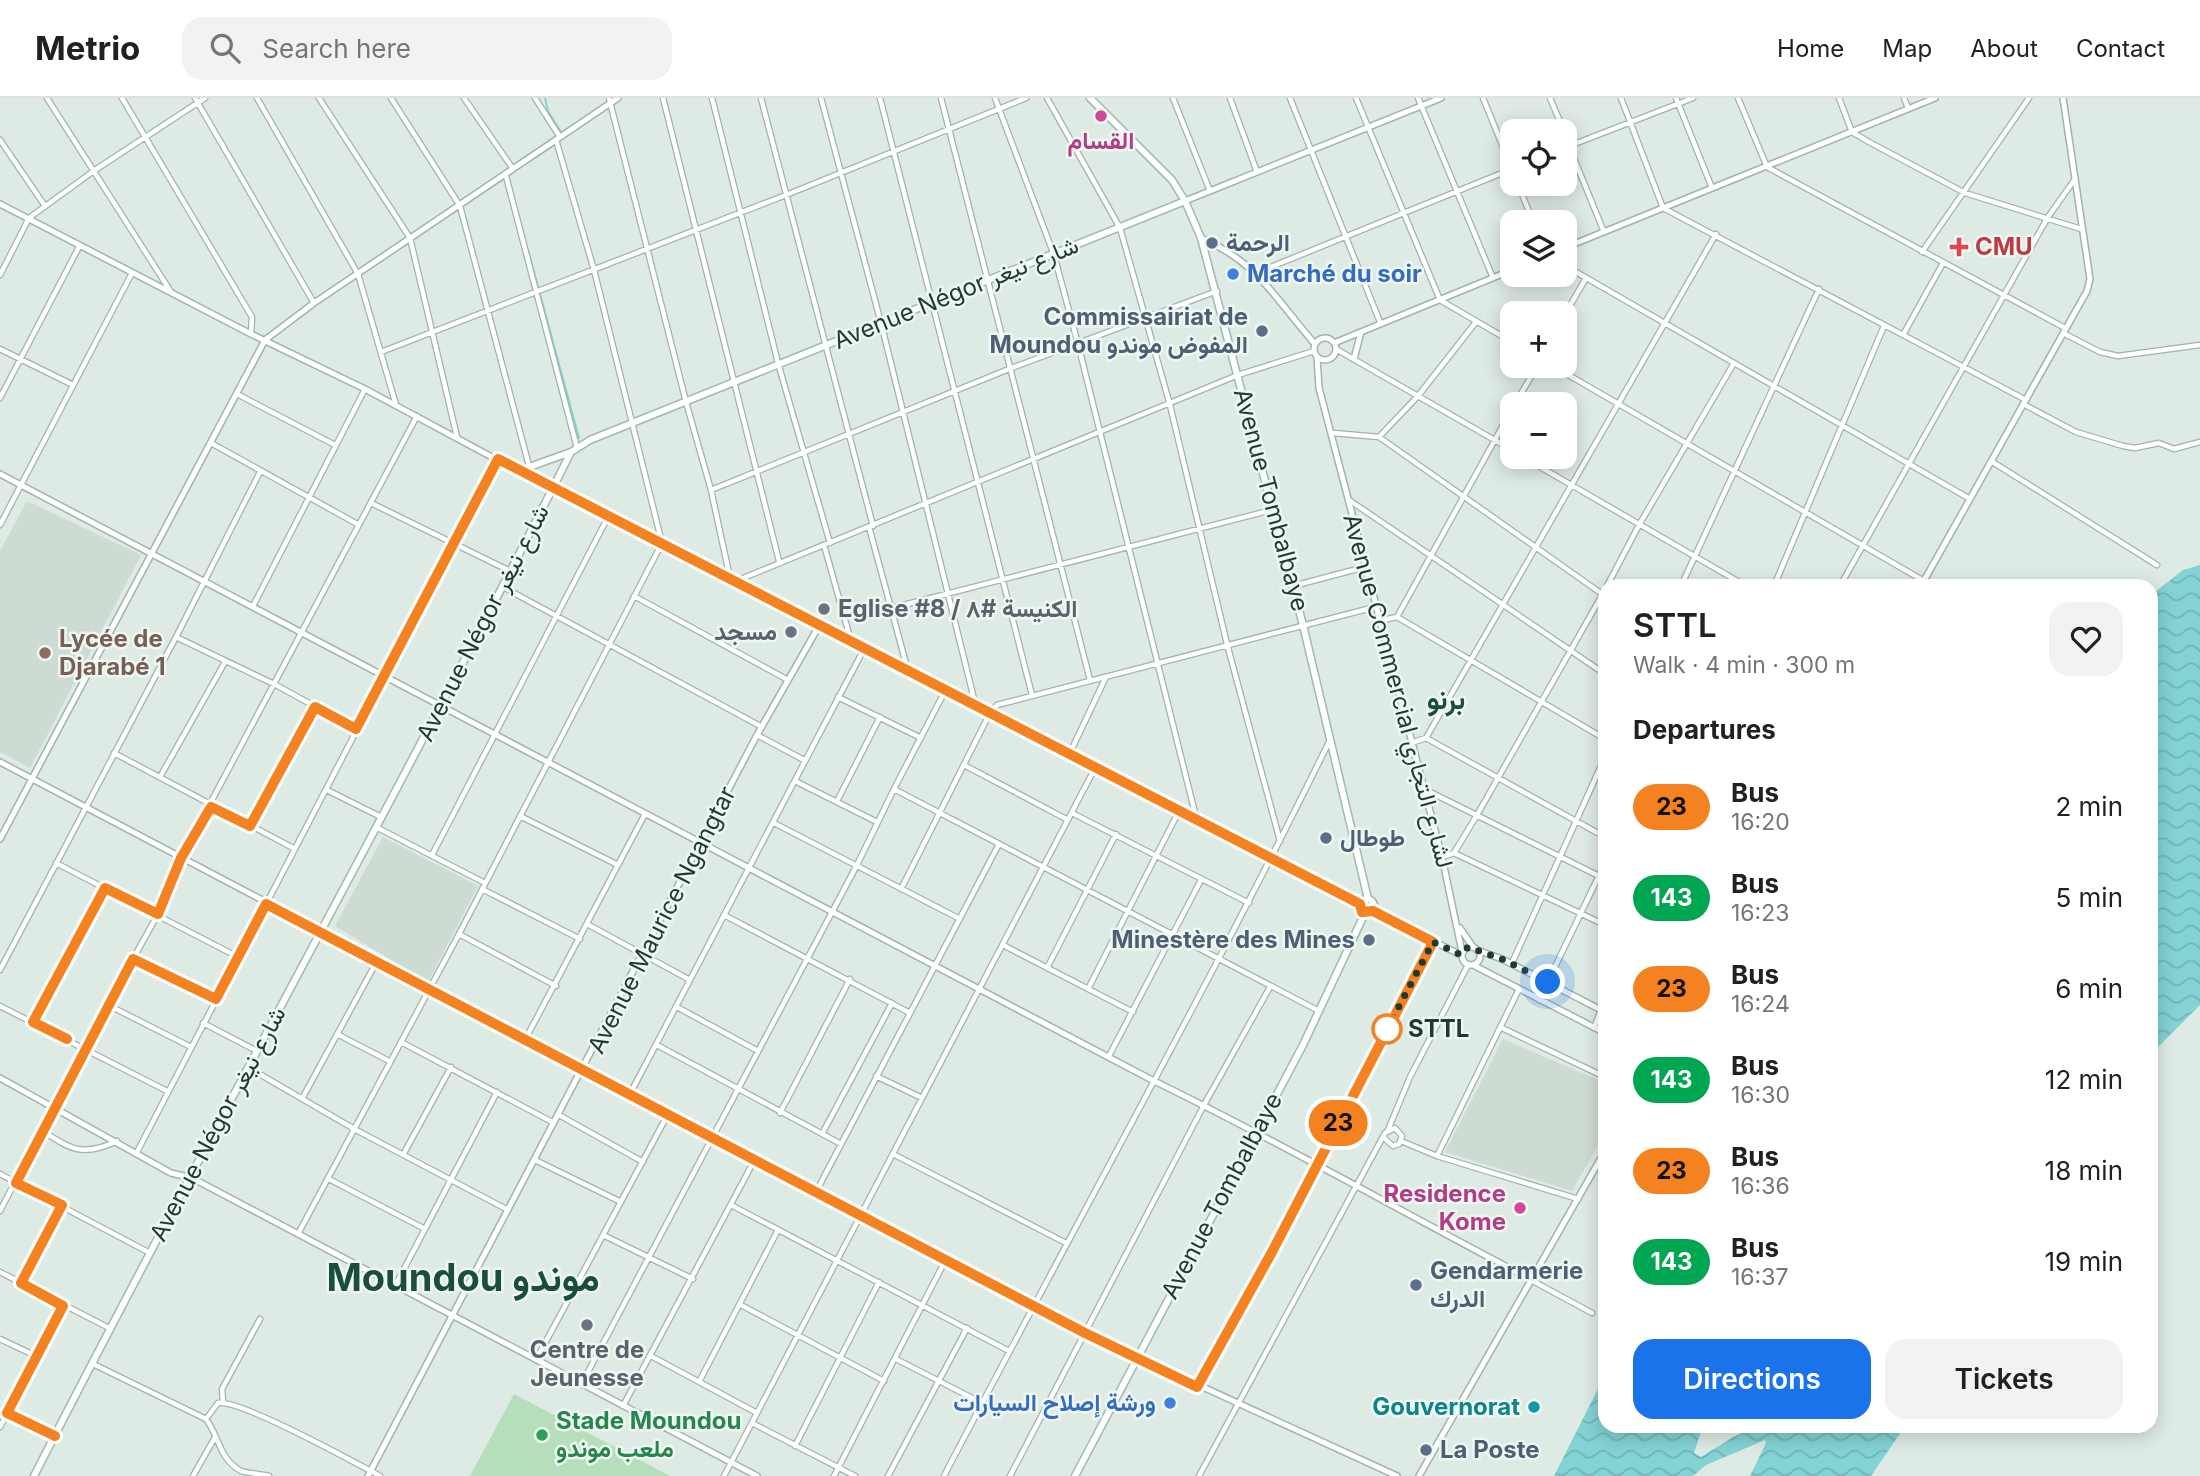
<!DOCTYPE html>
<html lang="en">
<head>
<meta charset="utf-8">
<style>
  body { margin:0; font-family:Inter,Vazirmatn,sans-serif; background:#f2f2f2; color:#202124; height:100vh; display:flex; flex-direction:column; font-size:26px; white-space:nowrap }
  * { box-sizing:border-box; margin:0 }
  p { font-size:23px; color:#757577 }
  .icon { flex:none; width:38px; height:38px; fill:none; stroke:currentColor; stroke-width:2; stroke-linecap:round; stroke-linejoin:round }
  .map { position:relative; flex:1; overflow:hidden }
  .side { position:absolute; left:1598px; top:481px; width:560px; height:854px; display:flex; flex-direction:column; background:#fff; border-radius:21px; box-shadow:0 4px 18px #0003 }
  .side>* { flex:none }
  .badge { padding:0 14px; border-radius:23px; font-size:24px; line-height:46px }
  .fabs { position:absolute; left:1500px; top:21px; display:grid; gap:14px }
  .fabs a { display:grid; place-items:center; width:77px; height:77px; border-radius:14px; background:#fff; box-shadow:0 4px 18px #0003; font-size:35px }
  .you { position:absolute; width:35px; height:35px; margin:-18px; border:5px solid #fff; border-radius:50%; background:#1a73e8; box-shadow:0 0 0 10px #1a73e833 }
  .map>.badge { position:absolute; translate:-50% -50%; box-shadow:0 0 0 4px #fff }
  h2 { padding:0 35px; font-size:26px; line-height:63px }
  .round { display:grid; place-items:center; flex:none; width:74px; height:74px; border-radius:21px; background:#f2f2f2 }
  .head { display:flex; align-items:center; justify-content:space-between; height:119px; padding:0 35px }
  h1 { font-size:33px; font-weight:600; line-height:52px }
  .cta { display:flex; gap:14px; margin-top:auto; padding:14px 35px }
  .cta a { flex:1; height:80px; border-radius:21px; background:#1a73e8; color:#fff; font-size:28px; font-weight:600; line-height:80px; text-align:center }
  .cta a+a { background:#f2f2f2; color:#202124 }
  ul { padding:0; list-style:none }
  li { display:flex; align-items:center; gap:21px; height:91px; padding:0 35px }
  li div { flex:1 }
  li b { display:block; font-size:26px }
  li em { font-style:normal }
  li .badge { min-width:77px; font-weight:700; text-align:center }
  header { display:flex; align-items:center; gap:42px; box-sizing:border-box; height:98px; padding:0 35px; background:#fff; border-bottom:2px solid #e0e0e0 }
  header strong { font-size:33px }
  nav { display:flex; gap:38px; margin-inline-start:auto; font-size:24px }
  .search { width:490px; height:63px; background:#f2f2f2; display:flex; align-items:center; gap:18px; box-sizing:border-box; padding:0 24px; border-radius:21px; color:#757577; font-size:26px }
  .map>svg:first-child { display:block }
</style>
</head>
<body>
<header>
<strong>Metrio</strong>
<div class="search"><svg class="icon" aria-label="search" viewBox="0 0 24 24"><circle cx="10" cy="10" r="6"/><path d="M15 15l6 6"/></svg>Search here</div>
<nav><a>Home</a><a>Map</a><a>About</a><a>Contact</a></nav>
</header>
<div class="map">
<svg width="2200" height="1378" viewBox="0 0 2200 1378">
  <defs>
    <pattern id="water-waves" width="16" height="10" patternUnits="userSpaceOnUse" patternTransform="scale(1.75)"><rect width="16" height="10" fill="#83d2d4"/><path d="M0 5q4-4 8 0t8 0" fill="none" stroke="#71b5b6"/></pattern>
  </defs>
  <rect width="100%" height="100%" fill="#deebe4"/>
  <!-- built -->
  <path fill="#cddbd2" d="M27,403L141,457L30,670L0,654V453Z
    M383,739L478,788L428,884L335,828Z
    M1503,941L1605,985V1035L1572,1093L1445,1054Z"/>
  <!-- green -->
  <path fill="#b6debb" d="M514,1296L670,1378H470Z"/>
  <!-- water -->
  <path fill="url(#water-waves)" d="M2200,467V907L2151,956V497L2183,472Z
    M1605,1277V1328H1703L1694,1355L1701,1359L1733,1339L1759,1328H1905L1871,1378H1750L1766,1345L1765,1342L1706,1367L1693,1378H1554Z"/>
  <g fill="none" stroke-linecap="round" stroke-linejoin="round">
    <!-- stream -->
    <path stroke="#83d2d4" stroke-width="2" d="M545,0L548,13L562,36
      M530,63L554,47
      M518,115L522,130
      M528,152L579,340"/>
    <defs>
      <path id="minor" d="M47,0L171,194
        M122,0L252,219L251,236
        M195,0L314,205
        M257,0L358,176L396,307
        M319,0L410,140L457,339
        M391,0L460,108L529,368
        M464,0L513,71
        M535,0L560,39
        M609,0L686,304L711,392L730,480
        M663,0L779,463
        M712,0L778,265L830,445
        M761,0L873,428
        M821,0L881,225L976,609
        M880,0L1032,597
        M941,0L1090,582
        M995,0L1054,157L1078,246L1197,723
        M1047,0L1120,130L1170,307L1227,546L1280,743
        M1173,0L1210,93
        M1230,0L1257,74
        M1290,0L1380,224
        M1356,0L1440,202L1512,244
        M1418,0L1493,180
        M1483,0L1512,71
        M1550,0L1564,33
        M1621,0L1663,110L2026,302
        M1676,0L1712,90
        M1738,0L1767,69L2065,230
        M1839,0L1852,34L1869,44L1965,95L2081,131
        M1904,0L1908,10
        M1564,36L1604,134
        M0,42L45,108
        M1564,50L1693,0
        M506,78L577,350
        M1518,86L1533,124
        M1922,154L2029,0
        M1564,167L1970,401
        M1256,175L1512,71
        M0,177L29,120L95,72L205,0
        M1564,218L1586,180
        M2063,235L2100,254L2118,258L2200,247
        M1903,237L1943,165
        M0,251L71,286
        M1336,251L1512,352
        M381,254L786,97L1026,0
        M1553,268L1924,483
        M237,296L335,347
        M0,300L79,149
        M1515,306L1537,268
        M2023,306L2076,334L2123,348L2135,350L2159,345L2174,351L2200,344
        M1333,335L1379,339L1605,498
        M1379,339L1418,298L1476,224
        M211,345L359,427
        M1523,359L1746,488
        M1991,363L2157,467
        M711,392L1009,271L1217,193
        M1349,402L1605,576
        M371,405L510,473
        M0,427L132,175
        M869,429L908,573
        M824,447L851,543
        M736,483L1238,277L1314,253
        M1293,488L1365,469
        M1607,488L1639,427L1734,265
        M1681,488L1819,191
        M1774,488L1884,228
        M1840,488L2048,119L2075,81
        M503,489L762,629
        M634,498L788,582
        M253,508L365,291
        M892,510L1272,412
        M1397,519L1512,311
        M1379,523L1397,519L1605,641
        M176,539L276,587L356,631
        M945,593L894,691L1319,913
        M838,599L921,640
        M757,637L804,662
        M1426,640L1605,739
        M1411,645L1426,640L1716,136
        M114,655L295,751
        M1069,657L1106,579
        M964,667L1068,722
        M160,679L225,564
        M795,683L877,724
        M1424,691L1605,781
        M327,692L381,719
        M837,703L880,619
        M1072,715L1249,805
        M520,718L618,767
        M774,725L960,821
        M250,728L315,609
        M376,729L485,785
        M1454,755L1605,827
        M432,757L608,419
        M1442,759L1454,755L1477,717L1605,492
        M56,765L238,859
        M482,791L580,841
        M901,791L989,617L997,607L1375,509
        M724,817L910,915
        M587,826L690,882
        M459,836L556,888
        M1003,847L1133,914
        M133,861L216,901
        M1512,865L1605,659
        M1047,870L1116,736
        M0,872L176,539L260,374
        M1088,891L1179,713
        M1539,902L1605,765
        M108,907L191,949
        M0,908L167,993
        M677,909L758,953
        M33,924L105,790
        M203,925L257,953
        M1502,930L1605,979
        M1594,930L1605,901
        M337,936L389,963
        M526,940L645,716
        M401,944L554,1025
        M657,947L841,1046
        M1109,958L1201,782
        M249,970L356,1032L508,1112
        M876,978L922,1000
        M630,996L864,551
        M303,999L377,863
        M780,1015L850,881
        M559,1017L643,1064
        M42,1032C70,1052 84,1059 117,1043
        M1388,1032L1410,979L1468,867
        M822,1036L892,905
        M1401,1043L1437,1058L1578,1101
        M137,1054L498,361
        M893,1056L1066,1145
        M403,1057L451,969
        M1437,1058L1519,891
        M535,1062L621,1104
        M0,1076L150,1155
        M329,1081L425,1131
        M817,1092L999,746
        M731,1107L1009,1253
        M0,1113L84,949L158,816L181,760L417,318
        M298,1136L459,836L662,445L594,172L556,42
        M603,1137L693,1181
        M0,1174L111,1231
        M1531,1182L1592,1215
        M21,1185L62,1107
        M395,1188L497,994
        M741,1207L884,1283
        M0,1241L36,1258
        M651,1258L757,1315
        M896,1261L982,1305
        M536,1262L668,1016
        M93,1266L206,1321C219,1338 219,1361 241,1373C246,1375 261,1376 269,1378
        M699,1284L778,1132
        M581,1287L857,767L894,691
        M1197,1288L1272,1154L1433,843
        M223,1304L222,1291L260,1221
        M623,1308L755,1061
        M7,1315L55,1338
        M206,1321L218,1305C240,1301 354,1364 380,1378
        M752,1325L855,1378
        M0,1329L63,1208
        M795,1348L879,1184
        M193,1378L214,1341
        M724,1378L1095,670
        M834,1378L946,1161
        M888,1378L967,1230
        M944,1378C1072,1132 1208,890 1330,642
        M1010,1378L1204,1007L1270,889
        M1199,1378L1385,1035L1395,1030L1402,1038L1399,1046L1393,1048L1384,1040"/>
      <path id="tertiary" d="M1185,103L1441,0
        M0,106L251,236L365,291L518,373L1360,806
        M1201,140C1258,164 1276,202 1315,246
        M1564,150L1935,0
        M1314 251a11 11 0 1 1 22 0a11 11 0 1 1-22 0Z
        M1334,245L1512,172
        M1317,259L1319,290L1442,759L1462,854
        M1354,261L1361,234
        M0,376L1152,982C1280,1044 1404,1115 1530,1181
        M1921,488L2087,193L2090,181L2063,0
        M0,664L1085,1235L1397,1378
        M0,741L265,242L314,205L618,0
        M1373,813L1461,857
        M1460,830L1473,849
        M1462 858a9 9 0 1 1 18 0a9 9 0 1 1-18 0Z
        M1477,852L1502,861L1605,914
        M1473,867L1605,935
        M0,980L171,1075L192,1080L757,1378
        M368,1378L757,637L820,526
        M1419,1378L1605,1053"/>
      <path id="secondary" d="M1090,0L1172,82L1185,103L1201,140L1303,527L1368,801
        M518,373L571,354
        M1360 808a7 7 0 1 1 14 0a7 7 0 1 1-14 0Z
        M34,1378C209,1035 398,698 571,354L590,342L1185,103
        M1075,1378L1303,947L1365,815"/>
    </defs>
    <!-- minor casing -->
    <use href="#minor" stroke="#a1b3aa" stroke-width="7"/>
    <!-- tertiary casing -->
    <use href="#tertiary" stroke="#a1b3aa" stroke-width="8"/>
    <!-- secondary casing -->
    <use href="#secondary" stroke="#9fbaad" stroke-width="9"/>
    <!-- minor -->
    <use href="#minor" stroke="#fff" stroke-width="4.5"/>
    <!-- tertiary -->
    <use href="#tertiary" stroke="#fff" stroke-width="5"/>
    <!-- secondary -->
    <use href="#secondary" stroke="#fff" stroke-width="6"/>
  </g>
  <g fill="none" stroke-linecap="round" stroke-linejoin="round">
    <defs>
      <path id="line" d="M55,1338L7,1315L63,1208L21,1185L62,1107L16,1085L133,861L216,901L266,806L1085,1235L1197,1289L1272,1154L1433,844L1373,813L1362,814L1360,806L498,361L356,631L315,609L250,728L211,709L181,760L158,816L105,790L33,924L67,941"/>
    </defs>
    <!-- line casing -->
    <use href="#line" stroke="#fff" stroke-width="16"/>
    <!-- line -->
    <use href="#line" stroke="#f58220" stroke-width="10"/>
    <!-- walk -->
    <path stroke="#1f3b30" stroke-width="7" stroke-dasharray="0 12.6" d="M1387,931L1433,844L1461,857L1468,849L1502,861L1548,884"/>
  </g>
  <!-- markers -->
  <g fill="#d1479c" stroke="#eff7f2" stroke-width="2.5">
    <circle cx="1101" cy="18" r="7"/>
    <circle cx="1520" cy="1110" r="7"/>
  </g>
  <g fill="#5c6f8a" stroke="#eff7f2" stroke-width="2.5">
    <circle cx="1212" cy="145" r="7"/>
    <circle cx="1262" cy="233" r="7"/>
    <circle cx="1326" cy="740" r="7"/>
    <circle cx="1369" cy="842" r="7"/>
    <circle cx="1416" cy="1187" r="7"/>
    <circle cx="1426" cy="1352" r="7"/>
  </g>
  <path fill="#e0444e" stroke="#eff7f2" stroke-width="2.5" d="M1955.5 138.5h7v7h7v7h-7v7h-7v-7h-7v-7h7z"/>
  <g fill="#3f7fe0" stroke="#eff7f2" stroke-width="2.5">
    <circle cx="1233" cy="176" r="7"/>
    <circle cx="1170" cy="1305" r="7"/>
  </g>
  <g fill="#6b7280" stroke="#eff7f2" stroke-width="2.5">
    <circle cx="824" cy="511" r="7"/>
    <circle cx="791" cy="534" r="7"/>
    <circle cx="587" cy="1227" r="7"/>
  </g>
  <circle fill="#8d6e63" stroke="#eff7f2" stroke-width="2.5" cx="45" cy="555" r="7"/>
  <circle fill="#fff" stroke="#f58220" stroke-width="3.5" cx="1387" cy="931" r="14"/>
  <circle fill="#0f9aa8" stroke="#eff7f2" stroke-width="2.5" cx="1534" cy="1309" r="7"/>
  <circle fill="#2e9e5b" stroke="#eff7f2" stroke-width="2.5" cx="542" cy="1337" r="7"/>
  <g text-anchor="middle" stroke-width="5" stroke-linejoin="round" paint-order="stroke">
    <!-- hotel labels -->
    <g font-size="24" font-weight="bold" fill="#b23c85" stroke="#eff7f2">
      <text x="1101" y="51">القسام</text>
      <text x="1506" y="1104" text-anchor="end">Residence<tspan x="1506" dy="28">Kome</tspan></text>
    </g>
    <!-- service labels -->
    <g font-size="24" font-weight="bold" fill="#4e5e75" stroke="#eff7f2" text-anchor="start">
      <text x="1226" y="153">الرحمة</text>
      <text x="1248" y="227" text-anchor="end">Commissairiat de<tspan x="1248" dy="28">Moundou المفوض موندو</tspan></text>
      <text x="1340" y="748">طوطال</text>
      <text x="1355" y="850" text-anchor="end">Minestère des Mines</text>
      <text x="1430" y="1181">Gendarmerie<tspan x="1430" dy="28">الدرك</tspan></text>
      <text x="1440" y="1360">La Poste</text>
    </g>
    <!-- health labels -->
    <g font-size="24" font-weight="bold" fill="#be3a42" stroke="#eff7f2" text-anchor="start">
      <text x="1975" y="157">CMU</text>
    </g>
    <!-- shop labels -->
    <g font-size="24" font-weight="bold" fill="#366cbe" stroke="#eff7f2" text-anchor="start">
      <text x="1247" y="184">Marché du soir</text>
      <text x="1156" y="1313" text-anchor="end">ورشة إصلاح السيارات</text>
    </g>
    <!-- street labels -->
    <g font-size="24" fill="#1f3b30" stroke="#eff7f2">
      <text transform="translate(956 195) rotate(-22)" y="8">Avenue Négor شارع نيغر</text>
      <text transform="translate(1271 402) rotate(75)" y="8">Avenue Tombalbaye</text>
      <text transform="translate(483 525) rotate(-63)" y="8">Avenue Négor شارع نيغر</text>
      <text transform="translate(1398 593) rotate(75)" y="8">Avenue Commercial لشارع التجاري</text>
      <text transform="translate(662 822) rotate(-63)" y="8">Avenue Maurice Ngangtar</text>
      <text transform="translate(218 1026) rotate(-62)" y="8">Avenue Négor شارع نيغر</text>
      <text transform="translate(1222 1098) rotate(-62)" y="8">Avenue Tombalbaye</text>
    </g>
    <!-- worship labels -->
    <g font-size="24" font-weight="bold" fill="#5b616d" stroke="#eff7f2" text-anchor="start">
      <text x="838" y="519">Eglise #8 / الكنيسة #٨</text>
      <text x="777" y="542" text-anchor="end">مسجد</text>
      <text x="587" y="1260" text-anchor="middle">Centre de<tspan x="587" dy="28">Jeunesse</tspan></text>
    </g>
    <!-- education labels -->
    <g font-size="24" font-weight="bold" fill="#785e54" stroke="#eff7f2" text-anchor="start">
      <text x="59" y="549">Lycée de<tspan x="59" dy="28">Djarabé 1</tspan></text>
    </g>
    <!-- stop labels -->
    <g font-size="24" font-weight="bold" fill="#1f3b30" stroke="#eff7f2" text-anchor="start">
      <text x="1408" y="939">STTL</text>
    </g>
    <!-- culture labels -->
    <g font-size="24" font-weight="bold" fill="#0d838f" stroke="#eff7f2" text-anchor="end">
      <text x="1520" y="1317">Gouvernorat</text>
    </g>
    <!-- leisure labels -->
    <g font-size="24" font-weight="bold" fill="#27864d" stroke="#eff7f2" text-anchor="start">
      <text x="556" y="1331">Stade Moundou<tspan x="556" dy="28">ملعب موندو</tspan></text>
    </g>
    <!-- quarter labels -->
    <g font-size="28" font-weight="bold" fill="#1a4e3b" stroke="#eff7f2">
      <text x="1446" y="611">برنو</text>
    </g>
    <!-- town labels -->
    <g font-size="38" font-weight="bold" fill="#1a4e3b" stroke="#eff7f2">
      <text x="463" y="1193">Moundou موندو</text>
    </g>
  </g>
</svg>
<div class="fabs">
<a><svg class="icon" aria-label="locate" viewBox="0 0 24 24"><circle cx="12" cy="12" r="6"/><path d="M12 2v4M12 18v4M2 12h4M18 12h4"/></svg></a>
<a><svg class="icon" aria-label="layers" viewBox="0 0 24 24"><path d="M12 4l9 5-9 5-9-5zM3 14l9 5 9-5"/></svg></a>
<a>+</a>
<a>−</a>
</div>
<div class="you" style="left:1548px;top:884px"></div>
<b class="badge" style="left:1338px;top:1025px;background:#f58220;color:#111">23</b>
<section class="side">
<div class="head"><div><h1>STTL</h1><p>Walk · 4 min · 300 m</p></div><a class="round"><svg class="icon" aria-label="heart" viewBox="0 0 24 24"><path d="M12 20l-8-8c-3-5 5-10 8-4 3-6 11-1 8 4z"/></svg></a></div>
<h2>Departures</h2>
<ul>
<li><span class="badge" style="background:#f58220;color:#111">23</span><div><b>Bus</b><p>16:20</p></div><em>2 min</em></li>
<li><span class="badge" style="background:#00a651;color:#fff">143</span><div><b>Bus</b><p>16:23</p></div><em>5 min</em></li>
<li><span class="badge" style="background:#f58220;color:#111">23</span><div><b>Bus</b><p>16:24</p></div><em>6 min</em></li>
<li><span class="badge" style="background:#00a651;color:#fff">143</span><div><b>Bus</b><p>16:30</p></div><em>12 min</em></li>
<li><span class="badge" style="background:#f58220;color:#111">23</span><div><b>Bus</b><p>16:36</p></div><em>18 min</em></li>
<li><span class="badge" style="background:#00a651;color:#fff">143</span><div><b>Bus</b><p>16:37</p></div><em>19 min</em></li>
</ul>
<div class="cta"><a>Directions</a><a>Tickets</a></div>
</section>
</div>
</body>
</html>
